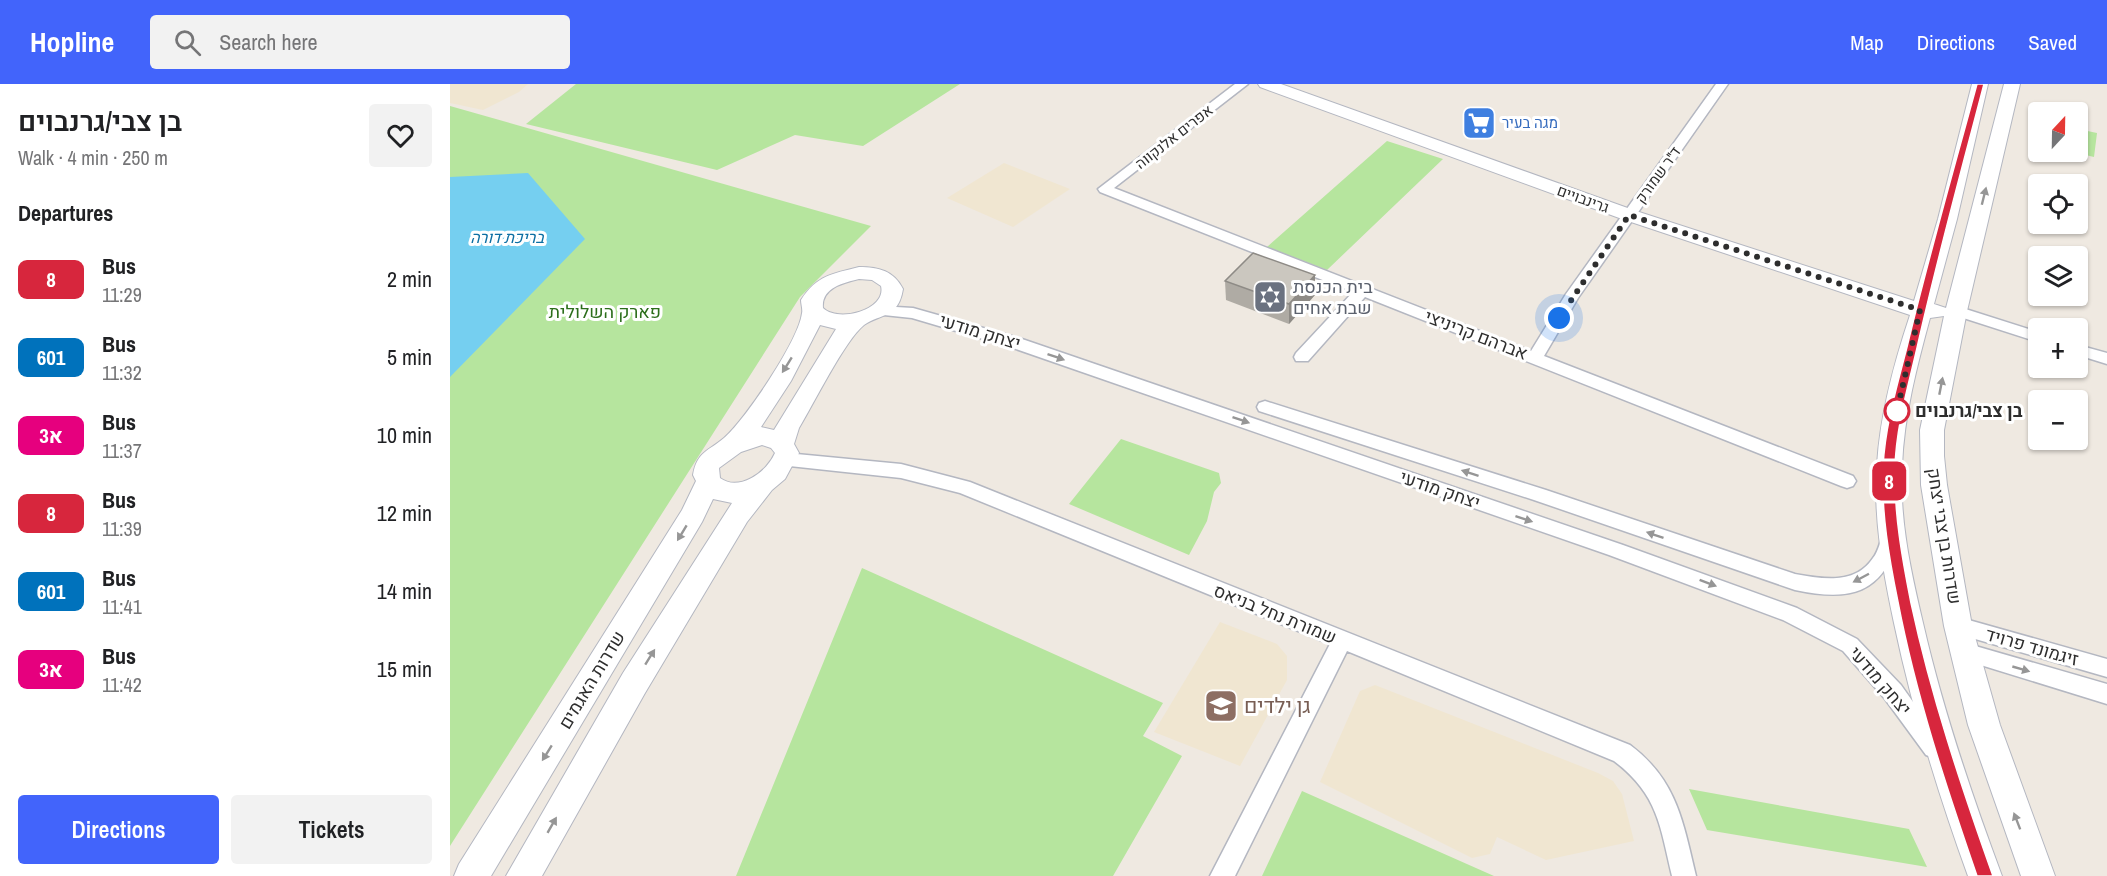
<!DOCTYPE html>
<html lang="en">
<head>
<meta charset="utf-8">
<style>
  body { margin:0; font-family:"Archivo Narrow",Heebo,sans-serif; background:#f2f2f2; color:#202124; height:100vh; display:flex; flex-direction:column; font-size:22px; white-space:nowrap }
  * { box-sizing:border-box; margin:0 }
  p { font-size:20px; color:#757577 }
  .icon { flex:none; width:33px; height:33px; fill:none; stroke:currentColor; stroke-width:2; stroke-linecap:round; stroke-linejoin:round }
  .map { position:relative; flex:1; overflow:hidden }
  .panel { display:flex; flex-direction:column; background:#fff; width:450px }
  .panel>* { flex:none }
  .badge { padding:0 12px; border-radius:9px; font-size:21px; line-height:39px }
  .needle { width:39px; rotate:22deg }
  .tools { position:absolute; left:1578px; top:18px; display:grid; gap:12px }
  .tools a { display:grid; place-items:center; width:60px; height:60px; border-radius:6px; background:#fff; box-shadow:0 2px 4px #0004; font-size:30px }
  .you { position:absolute; width:30px; height:30px; margin:-15px; border:4px solid #fff; border-radius:50%; background:#1a73e8; box-shadow:0 0 0 9px #1a73e833 }
  .map>.badge { position:absolute; translate:-50% -50%; box-shadow:0 0 0 3px #fff }
  h2 { padding:0 18px; font-size:22px; line-height:54px }
  .round { display:grid; place-items:center; flex:none; width:63px; height:63px; border-radius:6px; background:#f2f2f2 }
  .overview { display:flex; align-items:center; justify-content:space-between; height:102px; padding:0 18px }
  h1 { font-size:28px; font-weight:600; line-height:45px }
  .primary-button { display:flex; gap:12px; margin-top:auto; padding:12px 18px }
  .primary-button a { flex:1; height:69px; border-radius:6px; background:#4264fb; color:#fff; font-size:24px; font-weight:600; line-height:69px; text-align:center }
  .primary-button a+a { background:#f2f2f2; color:#202124 }
  ul { padding:0; list-style:none }
  li { display:flex; align-items:center; gap:18px; height:78px; padding:0 18px }
  li div { flex:1 }
  li b { display:block; font-size:22px }
  li em { font-style:normal }
  li .badge { min-width:66px; font-weight:700; text-align:center }
  header { display:flex; align-items:center; gap:36px; box-sizing:border-box; height:84px; padding:0 30px; background:#4264fb; color:#fff }
  header strong { font-size:28px }
  nav { display:flex; gap:33px; margin-inline-start:auto; font-size:21px }
  .search { width:420px; height:54px; background:#f2f2f2; display:flex; align-items:center; gap:15px; box-sizing:border-box; padding:0 21px; border-radius:6px; color:#757577; font-size:22px }
  main { display:flex; flex:1; min-height:0 }
  .map>svg:first-child { display:block }
</style>
</head>
<body>
<header>
<strong>Hopline</strong>
<div class="search"><svg class="icon" aria-label="search" viewBox="0 0 24 24"><circle cx="10" cy="10" r="6"/><path d="M15 15l6 6"/></svg>Search here</div>
<nav><a>Map</a><a>Directions</a><a>Saved</a></nav>
</header>
<main>
<section class="panel">
<div class="overview"><div><h1>בן צבי/גרנבוים</h1><p>Walk · 4 min · 250 m</p></div><a class="round"><svg class="icon" aria-label="heart" viewBox="0 0 24 24"><path d="M12 20l-8-8c-3-5 5-10 8-4 3-6 11-1 8 4z"/></svg></a></div>
<h2>Departures</h2>
<ul>
<li><span class="badge" style="background:#d7263d;color:#fff">8</span><div><b>Bus</b><p>11:29</p></div><em>2 min</em></li>
<li><span class="badge" style="background:#0072bc;color:#fff">601</span><div><b>Bus</b><p>11:32</p></div><em>5 min</em></li>
<li><span class="badge" style="background:#e6007e;color:#fff">3א</span><div><b>Bus</b><p>11:37</p></div><em>10 min</em></li>
<li><span class="badge" style="background:#d7263d;color:#fff">8</span><div><b>Bus</b><p>11:39</p></div><em>12 min</em></li>
<li><span class="badge" style="background:#0072bc;color:#fff">601</span><div><b>Bus</b><p>11:41</p></div><em>14 min</em></li>
<li><span class="badge" style="background:#e6007e;color:#fff">3א</span><div><b>Bus</b><p>11:42</p></div><em>15 min</em></li>
</ul>
<div class="primary-button"><a>Directions</a><a>Tickets</a></div>
</section>
<div class="map">
<svg width="1657" height="792" viewBox="0 0 1657 792">
  <rect width="100%" height="100%" fill="#efe9e1"/>
  <!-- education -->
  <path fill="#f0e6d1" d="M0,0H78L69,8L33,26L0,19Z
    M554,79L620,105L563,143L497,114Z
    M770,538L827,560L837,572V596L790,682L704,648Z
    M925,601L1148,689L1163,697L1172,710L1184,757L1096,776L1047,753L1040,770L1022,774L870,698L910,607Z"/>
  <!-- green -->
  <path fill="#b6e59e" d="M126,0H510L413,62L345,51L267,86L76,40Z
    M0,22L421,142L350,213L0,762Z
    M1628,45L1647,49L1644,73L1623,68H1628Z
    M937,57L993,75L877,186L817,163Z
    M671,355L769,389L771,399L764,408L757,437L739,471L619,420Z
    M412,484L713,619L693,652L732,672L663,792H286Z
    M1239,705L1459,745L1477,783L1257,746Z
    M852,707L1044,792H812Z"/>
  <!-- water -->
  <path fill="#75cff0" d="M78,89L135,155L0,293V93Z"/>
  <g fill="none" stroke-linecap="round" stroke-linejoin="round">
    <defs>
      <path id="street" d="M785,0H798L664,104L1081,267L1116,210L1266,0H1278L1128,214L1094,272L1403,392L1406,397L1403,402L1397,404L1391,402L915,213L858,277H846L844,273L846,269L903,208L650,108L648,105Z
        M429,222L463,224L572,255L1173,461L1347,524L1407,555L1451,601L1495,663L1492,671L1484,674L1476,671L1435,615L1393,567L1333,536L1159,471L560,263L462,234L424,230L421,227L424,224Z
        M1506,222L1588,248V258L1501,230L1498,227L1501,224Z
        M1628,261L1657,269V280L1628,271Z
        M815,317L1096,406L1345,490C1373,495 1405,501 1423,474C1429,467 1430,456 1434,448L1441,445L1448,448L1450,453C1432,510 1401,518 1345,506L1084,416L809,327L807,323L809,319Z
        M336,369L451,380L520,398L1180,661C1227,696 1233,738 1246,792H1222C1210,742 1208,710 1164,677L897,567L785,792H760L880,560L510,409L451,394L330,381L327,376L330,371Z
        M1508,533L1657,575V593L1501,548L1498,542L1501,536Z
        M1515,559L1657,600V620L1508,574L1505,568L1508,562Z"/>
      <path id="secondary" d="M808,0H831L1186,127L1464,217L1488,135L1522,0H1538L1507,135L1484,220L1496,224L1554,0H1570L1517,227L1494,346V372L1497,401L1522,542L1550,641L1605,792H1571L1518,641L1494,542L1471,401L1470,346L1494,232L1480,234C1467,282 1454,331 1452,382C1449,435 1461,488 1473,539C1493,626 1521,709 1552,792H1518C1488,709 1462,625 1444,539C1433,487 1423,434 1427,381C1430,330 1444,279 1460,231L1172,135L810,3Z
        M409,183C429,183 444,187 453,205C448,235 431,229 414,241C395,256 363,321 349,344L344,360L349,369L335,395L322,406L297,438L195,609L92,792H56L173,589L282,419L263,415L252,438L41,792H4L9,780L232,426L246,397L243,391C247,367 259,367 274,354C295,336 349,256 352,229C353,226 351,220 351,216C367,191 382,190 409,183ZM409,195L422,196L431,202C437,226 388,239 373,224C371,204 393,199 409,195ZM370,241L386,245L324,346L311,343L341,297ZM312,361L321,364L325,369C317,388 289,408 270,394L269,384L291,368Z"/>
    </defs>
    <!-- street casing -->
    <use href="#street" stroke="#b4b7c1" stroke-width="3"/>
    <!-- secondary casing -->
    <use href="#secondary" stroke="#b4b7c1" stroke-width="2"/>
    <!-- street -->
    <use href="#street" fill="#fff" fill-rule="evenodd"/>
    <!-- secondary -->
    <use href="#secondary" fill="#fff" fill-rule="evenodd"/>
  </g>
  <!-- wall -->
  <path fill="#afaba4" d="M775,197L865,211L839,240L776,216Z"/>
  <!-- shaded-wall -->
  <path fill="#8e8b86" d="M865,191V211L839,240V220Z"/>
  <!-- building -->
  <path fill="#cbc7bf" stroke="#8e8b86" stroke-width="1.5" d="M803,169L865,191L839,220L775,197Z"/>
  <!-- one-way arrows -->
  <defs><path id="oneway-solid" d="M-6-.8H1V-3.2L6.5 0L1 3.2V.8H-6Z" transform="scale(1.5)"/></defs>
  <g fill="#969696">
    <use href="#oneway-solid" transform="translate(1534 112) rotate(-76)"/>
    <use href="#oneway-solid" transform="translate(606 273) rotate(19)"/>
    <use href="#oneway-solid" transform="translate(337 281) rotate(122)"/>
    <use href="#oneway-solid" transform="translate(1491 302) rotate(-79)"/>
    <use href="#oneway-solid" transform="translate(791 336) rotate(19)"/>
    <use href="#oneway-solid" transform="translate(1020 389) rotate(-162)"/>
    <use href="#oneway-solid" transform="translate(1074 435) rotate(18)"/>
    <use href="#oneway-solid" transform="translate(232 449) rotate(121)"/>
    <use href="#oneway-solid" transform="translate(1205 451) rotate(-161)"/>
    <use href="#oneway-solid" transform="translate(1411 494) rotate(152)"/>
    <use href="#oneway-solid" transform="translate(1258 499) rotate(21)"/>
    <use href="#oneway-solid" transform="translate(200 573) rotate(-58)"/>
    <use href="#oneway-solid" transform="translate(1571 585) rotate(16)"/>
    <use href="#oneway-solid" transform="translate(97 669) rotate(122)"/>
    <use href="#oneway-solid" transform="translate(1567 737) rotate(-111)"/>
    <use href="#oneway-solid" transform="translate(102 741) rotate(-60)"/>
  </g>
  <!-- line -->
  <path fill="#d7263d" stroke="#fff" stroke-width="1.5" d="M1527,0H1534C1511,88 1487,175 1467,264C1458,303 1446,343 1445,384C1444,429 1452,474 1461,519C1481,612 1511,702 1543,792H1527C1496,702 1466,612 1448,518C1439,474 1431,428 1433,383C1435,342 1447,302 1457,263C1478,175 1503,88 1527,0Z"/>
  <g fill="none" stroke-linecap="round" stroke-linejoin="round">
    <!-- walk -->
    <path stroke="#2e2e2e" stroke-width="6" stroke-dasharray="0 10.8" d="M1109,234L1179,131L1470,226L1447,327"/>
  </g>
  <!-- icons -->
  <defs>
    <symbol id="supermarket-square" viewBox="-11 -11 22 22"><rect x="-9" y="-9" width="18" height="18" rx="4" fill="#3f7fe0" stroke="#fff"/><path d="M-6-5.5h2.5l.6 2H6L4.5 2H-2.5L-4.4-4H-6ZM-1.5 3.2a1.3 1.3 0 1 0 .1 0ZM3 3.2a1.3 1.3 0 1 0 .1 0Z" fill="#fff"/></symbol>
    <symbol id="synagogue-square" viewBox="-11 -11 22 22"><rect x="-9" y="-9" width="18" height="18" rx="4" fill="#6b7280" stroke="#fff"/><path d="M0-6.5L5.6 3.2H-5.6ZM0 6.5L5.6-3.2H-5.6Z" fill="#fff"/></symbol>
    <symbol id="school-square" viewBox="-11 -11 22 22"><rect x="-9" y="-9" width="18" height="18" rx="4" fill="#8d6e63" stroke="#fff"/><path d="M0-5L7-2L0 1L-7-2ZM-4 1L0 2.5L4 1V4Q0 6-4 4Z" fill="#fff"/></symbol>
  </defs>
  <g fill-rule="evenodd">
    <use href="#supermarket-square" x="1010" y="20" width="38" height="38"/>
    <use href="#synagogue-square" x="801" y="194" width="38" height="38"/>
    <use href="#school-square" x="752" y="603" width="38" height="38"/>
  </g>
  <!-- markers -->
  <circle fill="#fff" stroke="#d7263d" stroke-width="3" cx="1447" cy="327" r="12"/>
  <g text-anchor="middle" stroke-width="6" stroke-linejoin="round" paint-order="stroke">
    <!-- far-shop labels -->
    <g font-size="15" fill="#366cbe" stroke="#fff" text-anchor="start">
      <text x="1052" y="44">מגה בעיר</text>
    </g>
    <!-- far-street labels -->
    <g font-size="15" fill="#2e2e2e" stroke="#fff">
      <text transform="translate(724 53) rotate(-38)" y="5">אפרים אלנקווה</text>
      <text transform="translate(1208 91) rotate(-54)" y="5">ד"ר שמורק</text>
      <text transform="translate(1133 115) rotate(20)" y="5">גרינבויים</text>
    </g>
    <!-- far-water labels -->
    <g font-size="16" font-style="italic" fill="#0d6fa3" stroke="#fff">
      <text x="57" y="159">בריכת דורה</text>
    </g>
    <!-- worship labels -->
    <g font-size="18" fill="#5b616d" stroke="#fff" text-anchor="start">
      <text x="843" y="209">בית הכנסת<tspan x="843" dy="21">שבת אחים</tspan></text>
    </g>
    <!-- park labels -->
    <g font-size="18" fill="#2c6e1b" stroke="#fff">
      <text x="155" y="234">פארק השלולית</text>
    </g>
    <!-- street labels -->
    <g font-size="18" fill="#2e2e2e" stroke="#fff">
      <text transform="translate(530 248) rotate(17)" y="6">יצחק מודעי</text>
      <text transform="translate(1026 251) rotate(21)" y="6">אברהם קריניצי</text>
      <text transform="translate(990 406) rotate(19)" y="6">יצחק מודעי</text>
      <text transform="translate(1494 452) rotate(81)" y="6">שדרות בן צבי יצחק</text>
      <text transform="translate(825 530) rotate(22)" y="6">שמורת נחל בניאס</text>
      <text transform="translate(1582 563) rotate(16)" y="6">זיגמונד פרויד</text>
      <text transform="translate(142 596) rotate(-59)" y="6">שדרות האגמים</text>
      <text transform="translate(1430 597) rotate(49)" y="6">יצחק מודעי</text>
    </g>
    <!-- stop labels -->
    <g font-size="18" font-weight="bold" fill="#2e2e2e" stroke="#fff" text-anchor="start">
      <text x="1465" y="333">בן צבי/גרנבוים</text>
    </g>
    <!-- near-education labels -->
    <g font-size="21" fill="#785e54" stroke="#fff" text-anchor="start">
      <text x="794" y="629">גן ילדים</text>
    </g>
  </g>
</svg>
<div class="tools">
<a><svg class="needle" viewBox="-14 -14 28 28"><path d="M0-13l5 13h-10z" fill="#e53935"/><path d="M0 13l5-13h-10z" fill="#757577"/></svg></a>
<a><svg class="icon" aria-label="locate" viewBox="0 0 24 24"><circle cx="12" cy="12" r="6"/><path d="M12 2v4M12 18v4M2 12h4M18 12h4"/></svg></a>
<a><svg class="icon" aria-label="layers" viewBox="0 0 24 24"><path d="M12 4l9 5-9 5-9-5zM3 14l9 5 9-5"/></svg></a>
<a>+</a>
<a>−</a>
</div>
<div class="you" style="left:1109px;top:234px"></div>
<b class="badge" style="left:1439px;top:397px;background:#d7263d;color:#fff">8</b>
</div>
</main>
</body>
</html>
